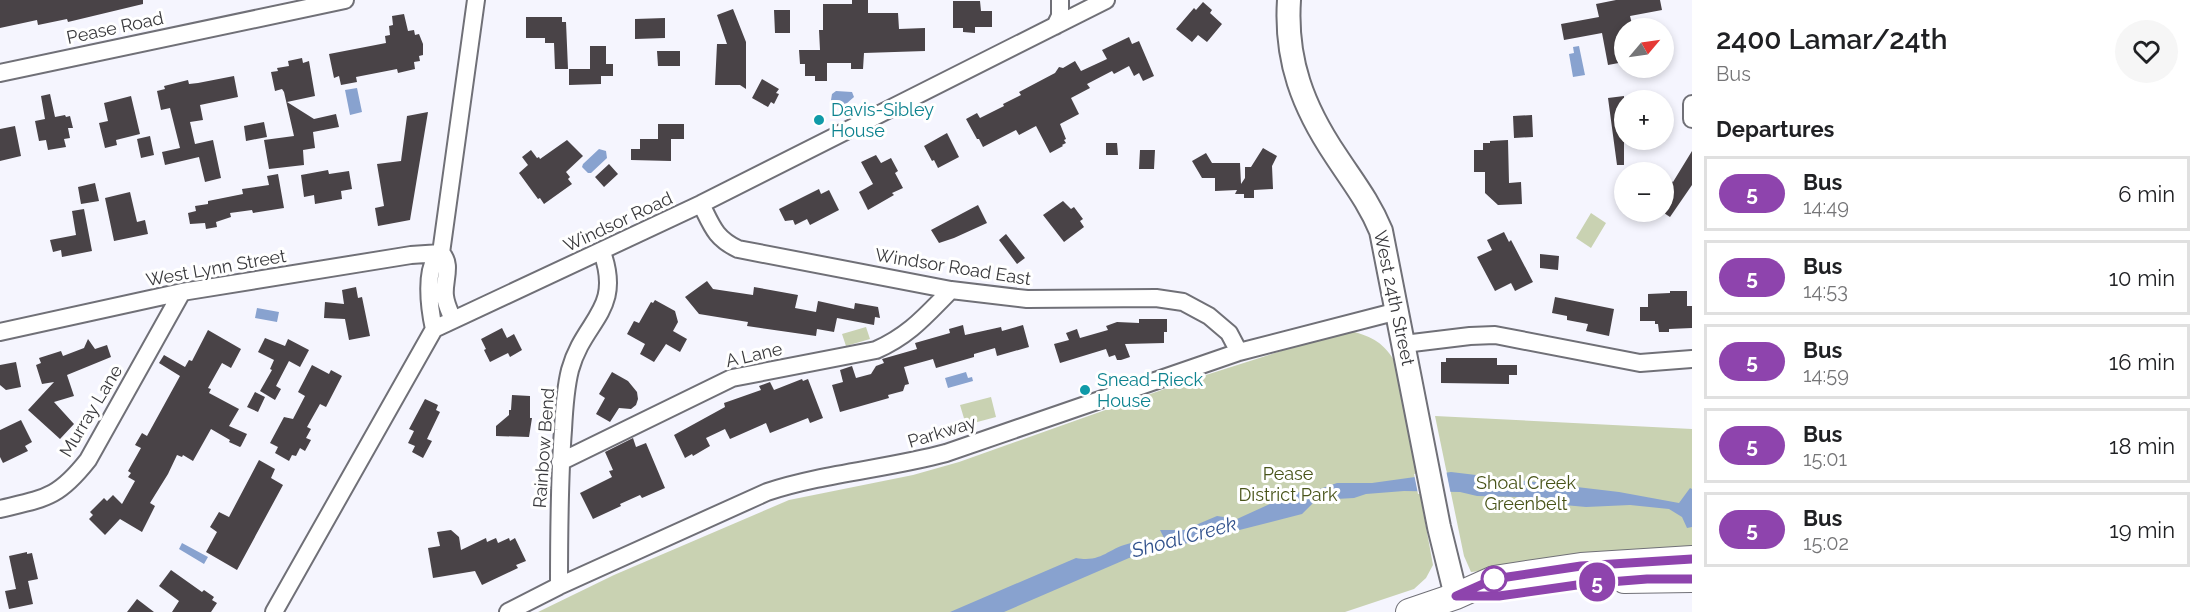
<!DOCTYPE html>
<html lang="en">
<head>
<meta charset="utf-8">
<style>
  body { margin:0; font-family:Raleway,sans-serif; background:#f6f6f6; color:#202124; height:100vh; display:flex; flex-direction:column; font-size:22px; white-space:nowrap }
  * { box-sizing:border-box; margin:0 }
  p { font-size:20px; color:#757577 }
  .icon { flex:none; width:33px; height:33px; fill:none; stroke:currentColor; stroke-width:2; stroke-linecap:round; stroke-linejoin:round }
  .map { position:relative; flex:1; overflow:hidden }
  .sheet { display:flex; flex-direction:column; background:#fff; width:510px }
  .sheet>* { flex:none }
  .badge { padding:0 12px; border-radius:20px; font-size:21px; line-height:39px }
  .needle { width:39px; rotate:61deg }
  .fabs { position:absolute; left:1614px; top:18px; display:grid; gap:12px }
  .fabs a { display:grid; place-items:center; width:60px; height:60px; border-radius:50%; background:#fff; box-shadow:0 3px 9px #0003; font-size:30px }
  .map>.badge { position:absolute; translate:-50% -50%; box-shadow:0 0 0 3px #fff }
  h2 { padding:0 24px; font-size:22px; line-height:54px }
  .round { display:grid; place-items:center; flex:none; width:63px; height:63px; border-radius:32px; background:#f6f6f6 }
  .summary { display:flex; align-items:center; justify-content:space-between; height:102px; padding:0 24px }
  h1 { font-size:28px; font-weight:600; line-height:45px }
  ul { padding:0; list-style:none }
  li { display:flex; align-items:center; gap:18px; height:75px; margin:0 12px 9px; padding:0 12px; border:3px solid #e0e0e0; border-radius:0px }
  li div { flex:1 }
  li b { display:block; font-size:22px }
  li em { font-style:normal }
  li .badge { min-width:66px; font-weight:700; text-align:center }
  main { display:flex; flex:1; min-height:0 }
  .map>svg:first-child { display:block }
</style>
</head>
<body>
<main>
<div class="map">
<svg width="1692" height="612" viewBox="0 0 1692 612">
  <rect width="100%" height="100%" fill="#f5f5fe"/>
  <!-- green -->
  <path fill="#c9d2b2" d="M1591,213L1606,223L1591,248L1576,238Z
    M866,327L870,339L846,346L842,334Z
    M1351,331C1373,337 1384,343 1396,363L1433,565L1426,578L1414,589L1345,612H538L614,575L789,500L913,475L959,462L1187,381L1341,332Z
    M991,397L996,417L966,425L960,405Z
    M1435,416L1692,429V553L1631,556L1471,572L1464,556Z"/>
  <!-- water -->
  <path fill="#88a2cf" d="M1579,46L1585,75L1573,77L1569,54L1574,53L1573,47Z
    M357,88L362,112L350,115L345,90Z
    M836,91L852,92L854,97L846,104L836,107L831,100L832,94Z
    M599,149L606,151L607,158L591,173H588L582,167L583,164Z
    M257,308L279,312L277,322L255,318Z
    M966,372L968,378L972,377L973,381L948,388L945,378Z
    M1451,472L1619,492L1679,503L1690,488L1692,489V527L1687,528L1682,517L1669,509L1630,505L1586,507L1564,505L1550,498L1477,496L1460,492L1404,491L1366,494L1354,498L1336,499L1330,496L1316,500L1302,514L1129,558L1004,612H950L1076,558C1102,563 1108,548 1131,543C1146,540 1147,547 1164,538L1160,530H1184L1217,516L1237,519L1296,492L1314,491L1337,483H1372Z
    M182,543L208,557L204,564L179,549Z"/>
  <!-- pier -->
  <path fill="#f5f5fe" d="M1446,470L1451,495L1418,494L1414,474Z"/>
  <!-- building -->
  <path fill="#494347" d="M0,0H143V4L68,22L67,19L38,25L37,20L0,28Z
    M852,0H868V13H898L899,29L925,28V51L864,53L863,69H851V63H827V81H815V76H805V64H800L799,50H820L819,30H823V4H852Z
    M1616,0H1660L1662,10L1630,16L1633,28H1624V62L1608,65L1602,33L1564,40L1561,24L1599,17L1596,4Z
    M953,1H980L981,11H992V27H975V33L963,32V28H953Z
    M1203,2L1212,10L1210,13L1222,24L1207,42L1198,35L1192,42L1176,29L1194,8L1196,10Z
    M733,9L746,42V89L740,85H715L717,44H727L717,15Z
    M774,10H790V33H775Z
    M404,14L408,31L414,30L415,35L419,34L423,44V55L419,56L420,61L414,62L415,69L398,73L397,69L356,77L357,82L341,85L339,76L334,78L329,54L386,43L385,36L390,35L389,26L393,25L392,16Z
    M526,17H562V22H566L568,69H555L554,43H545V38H526Z
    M665,18V38L635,39V19Z
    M1129,37L1132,44L1139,41L1154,76L1143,81L1139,73L1134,76L1129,66L1114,74L1112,71L1087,84L1090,88L1071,98L1079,114L1060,124L1066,139L1064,140L1066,143L1062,145L1063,146L1050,153L1036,126L1019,135L1016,130L983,147L979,139H977L966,119L977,113L980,118L1004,106L1003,104L1021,95L1019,92L1055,73L1059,67L1063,68L1075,61L1081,71L1107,59L1102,50Z
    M590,46H606V64H613V76H601V84L569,85V69H590Z
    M657,51H680V66H658Z
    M302,58L303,63L309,61L315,96L287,102L314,119L336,114L339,127L313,132L315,148L303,150L304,165L269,169L264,140L294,136L284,92L282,89L275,91L271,72L278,71L277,68L289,66L288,61Z
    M234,76L238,97L200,105L203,120L190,122L195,144L213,140L221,178L205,182L199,157L165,165L162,152L180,148L170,108L161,110L157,91L165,89L164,86L188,80L189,84L198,83Z
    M762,79L779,89L776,93L779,94L774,104L771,102L768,107L752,98Z
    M50,94L55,117L65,115L66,117L70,116L73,128H68L70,138L64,139L66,147L48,150L46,140L39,141L35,121L45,119L41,96Z
    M131,96L140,134L116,140L117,145L105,148L99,123L108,121L104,103Z
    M1624,96V165H1617L1608,98Z
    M428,112L410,220L378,226L375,208L384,206L377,164L401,161L407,116Z
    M1532,115L1533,137L1514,138L1513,116Z
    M264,122L267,137L246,141L244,126Z
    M658,124H684V139H671V161L631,160V149H640V139H658Z
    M15,126L21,156L0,161V129Z
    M947,133L959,157L938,168L934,160L932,161L924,146Z
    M150,136L154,155L141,158L137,139Z
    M567,140L583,156L566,172L570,177L568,179L572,184L544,204L540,198L538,199L519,173L528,165L522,157L531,150L537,158L539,157L540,159Z
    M1508,140L1509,183L1521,182L1522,204L1498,205L1485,193V172H1474V150H1483V143H1490V141Z
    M1106,143H1117L1118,155H1106Z
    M1263,148L1277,156L1272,166L1273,189L1254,190V198H1244V194H1235L1237,190L1215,191V178H1202L1192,161L1206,153L1212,163H1240L1241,184L1245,178V167H1251Z
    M1140,150H1155L1154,169H1139Z
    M1692,151V185L1670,217L1664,213V176L1673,182Z
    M876,155L881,163L891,158L898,171L895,173L903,188L892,193L894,195L868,210L859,192L873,184L861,162Z
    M609,164L618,174L604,187L595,177Z
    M328,170L329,174L349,171L352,189L341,191L342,199L315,204L314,195L304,197L301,175Z
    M278,174L284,208L253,213L252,210L230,213L231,217L216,222L217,227L206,229L205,223L190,224L188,213L196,211L195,206L208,204V201L243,194L242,189L269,185L267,176Z
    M95,183L99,201L81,204L78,187Z
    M819,189L821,194L829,190L839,210L810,225L807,219L795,225L793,220L785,221L779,209Z
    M130,192L137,222L145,220L148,234L114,241L105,198Z
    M1063,201L1071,209L1074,207L1083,219L1080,221L1084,227L1064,242L1043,215Z
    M978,205L987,223L954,238L939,243L931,230Z
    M84,209L92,251L62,257L61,250L53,252L50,240L76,235L72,211Z
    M1504,232L1509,242L1511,240L1533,282L1515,291L1511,283L1495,291L1477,257L1492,250L1487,240Z
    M1006,234L1025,258L1017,264L999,240Z
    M1540,254L1559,256L1558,270L1540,268Z
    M707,281L713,289L753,295L754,287L798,295L795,308L816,312L818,301L854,309L855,303L878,307L880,318L875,317L874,325L837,318L834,332L817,329L816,336L747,326L748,322L699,314L685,297Z
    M356,287L358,298L362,297L370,336L349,340L345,319L324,318L325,302L344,304L342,290Z
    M1670,291H1687V306H1692V328L1669,329V332H1659L1658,324H1655V321H1640V307H1648V294L1670,293Z
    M1555,297L1614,309L1609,336L1586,331L1588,324L1567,320V316L1552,313Z
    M655,300L675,311L678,322L673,331L687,339L680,352L666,344L654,362L640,354L645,344L627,334L634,321L639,323L651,302L653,303Z
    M1139,319H1167V332H1164V343L1125,344L1130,357L1121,360H1117L1115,355L1109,357L1106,349L1060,363L1054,344L1069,340L1066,333L1077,329L1080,338L1108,330L1106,326L1117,322L1139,323Z
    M963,325L965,335L1001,327L1002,331L1023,325L1029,347L997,356L995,348L974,354V357L936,368L933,359L904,367L909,384L905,385L903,391L888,395L889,398L840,412L832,385L843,382L840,370L852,366L856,378L871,374L876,366L884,363L882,359L917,349L915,343L950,333L949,329Z
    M502,328L507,338L514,334L522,350L510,357L508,353L490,362L484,350L486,349L481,339Z
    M208,330L241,349L231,368L222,363L208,388L211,389L209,393L239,409L229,426L247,434L241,446L240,447L229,442L230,440L211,429L193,461L183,455L182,457L177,455L168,474L150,503L155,506L142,532L120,519L105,535L89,519L93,515L90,512L104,498L107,501L113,495L122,504L135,481L128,477L131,473L128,471L141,448L135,445L142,433L147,436L180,376L159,363L164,355L185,367L189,360L192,361Z
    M265,338L285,346L288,339L309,350L300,367L289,361L276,386L281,389L275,400L260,391L272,370L270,369L274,360L258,352Z
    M88,339L95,349L107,345L111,357L67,375L74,396L54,402L74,424L60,439L28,410L54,382L42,384L36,365L41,363L39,358L61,351L63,356L84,348Z
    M1446,358H1497V365H1517V375H1509V384L1441,383V362H1446Z
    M16,362L21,387L6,390L0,385V365Z
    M312,365L329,374L331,370L342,376L326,407L320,404L307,427L311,429L306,438L311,440L305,451L300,448L296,456L292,455L289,461L275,453L278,447L270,443L284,417L293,419L305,396L298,392Z
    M612,372L628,381L637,392L638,399L636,405L631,409L619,408L610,422L596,414L605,398L599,394Z
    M802,379L803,381L808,379L823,418L810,423L808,418L770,433L766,423L730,439L725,429L706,438L710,446L693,456L692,454L685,458L674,435L725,407L724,403L761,390L759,386L770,382L774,390Z
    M255,392L265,397L258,412L247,407Z
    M512,395L530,396V418H532L529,437L496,436V426L509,415V410H511Z
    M425,399L438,405L436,410L440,412L427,439L432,441L423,458L412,452L415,446L408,443L414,431L409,429Z
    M21,420L32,442L25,446L28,451L3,463L0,457V430Z
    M633,438L636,447L646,443L665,488L642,498L640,495L620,504L621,506L593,519L580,493L612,477L609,471L613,470L605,452Z
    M259,460L275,469L271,478L283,485L237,570L206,552L217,532L210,527L219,512L229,517Z
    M451,530L459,537L461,550L486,538L487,542L496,538L498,543L509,538L510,541L515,538L526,561L516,565L518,568L482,585L475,571L433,578L428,548L440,546L437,532Z
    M27,552V554L32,553L38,579L28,581L33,604L9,609L5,591L16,589L9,556Z
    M171,570L202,592L204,590L214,597L212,600L217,603L211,612H172L179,601L159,586Z
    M137,599L154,612H127Z"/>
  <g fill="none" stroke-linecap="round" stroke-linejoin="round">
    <defs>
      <path id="street" d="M1055,26L1060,16V0
        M0,73L345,0
        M1692,104V119
        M701,204C712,226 715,238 738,249L951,290L1027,299L1156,298L1183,302L1209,316L1229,333L1239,352
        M441,253C453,264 443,282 445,296C446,305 450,312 453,320
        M434,329C430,311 423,265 441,253L476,0
        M0,332L182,292L411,255L441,253
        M1404,344L1470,336L1495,335L1640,363L1692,359
        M560,462L732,378L876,350C910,335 926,315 951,290
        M0,509C46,498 58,498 88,460L182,292
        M559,586C559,534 559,482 563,430C564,410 565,390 570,370C584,319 623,311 602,252
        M274,612L434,329L701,204L1106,0
        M508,612L559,586L767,492C825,473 887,469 946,453L1239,352L1398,311"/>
      <path id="secondary" d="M1289,0C1285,60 1303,107 1336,156C1353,182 1369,202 1381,231L1439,527L1456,596"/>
      <path id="primary" d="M1624,580L1692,579
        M1409,612L1456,596L1494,579L1581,566L1692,559"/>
    </defs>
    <!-- street casing -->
    <use href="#street" stroke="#707077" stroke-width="20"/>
    <!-- secondary casing -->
    <use href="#secondary" stroke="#707077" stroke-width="26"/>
    <!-- primary casing -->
    <use href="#primary" stroke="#707077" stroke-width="28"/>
    <!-- street -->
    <use href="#street" stroke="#fff" stroke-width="16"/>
    <!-- secondary -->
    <use href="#secondary" stroke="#fff" stroke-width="22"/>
    <!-- primary -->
    <use href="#primary" stroke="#fff" stroke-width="26"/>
  </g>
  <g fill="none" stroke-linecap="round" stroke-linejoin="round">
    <defs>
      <path id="line" d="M1692,559L1581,566L1494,579L1456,596H1499L1584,584L1647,579H1692"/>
    </defs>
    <!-- line casing -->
    <use href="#line" stroke="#fff" stroke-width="14"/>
    <!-- line -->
    <use href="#line" stroke="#8e44ad" stroke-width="9"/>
  </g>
  <!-- markers -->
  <g fill="#0f9aa8" stroke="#fff" stroke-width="2">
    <circle cx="819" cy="120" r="6"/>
    <circle cx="1085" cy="390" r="6"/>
  </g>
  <circle fill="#fff" stroke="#8e44ad" stroke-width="3" cx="1494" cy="579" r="12"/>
  <g text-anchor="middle" stroke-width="6" stroke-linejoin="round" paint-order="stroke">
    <!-- street labels -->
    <g font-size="18" fill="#39393c" stroke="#fff">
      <text transform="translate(115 28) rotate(-12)" y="6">Pease Road</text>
      <text transform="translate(618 222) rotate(-25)" y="6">Windsor Road</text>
      <text transform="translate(953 267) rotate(9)" y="6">Windsor Road East</text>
      <text transform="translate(216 268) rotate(-10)" y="6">West Lynn Street</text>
      <text transform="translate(1394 298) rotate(78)" y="6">West 24th Street</text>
      <text transform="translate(754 355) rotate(-13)" y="6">A Lane</text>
      <text transform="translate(91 411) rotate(-59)" y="6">Murray Lane</text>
      <text transform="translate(942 432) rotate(-17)" y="6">Parkway</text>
      <text transform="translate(544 448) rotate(-86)" y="6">Rainbow Bend</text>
    </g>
    <!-- culture labels -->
    <g font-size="18" fill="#0d838f" stroke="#fff" text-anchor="start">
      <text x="831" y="116">Davis-Sibley<tspan x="831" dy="21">House</tspan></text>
      <text x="1097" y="386">Snead-Rieck<tspan x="1097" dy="21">House</tspan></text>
    </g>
    <!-- park labels -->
    <g font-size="18" fill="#49541a" stroke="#fff">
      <text x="1288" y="480">Pease<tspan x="1288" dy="21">District Park</tspan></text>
      <text x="1526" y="489">Shoal Creek<tspan x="1526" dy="21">Greenbelt</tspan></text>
    </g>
    <!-- water labels -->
    <g font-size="20" font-style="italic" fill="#33538d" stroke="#fff">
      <text transform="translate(1184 537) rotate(-15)" y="7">Shoal Creek</text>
    </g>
  </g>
</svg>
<div class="fabs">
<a><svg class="needle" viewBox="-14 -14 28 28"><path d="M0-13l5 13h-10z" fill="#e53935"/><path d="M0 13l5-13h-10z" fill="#757577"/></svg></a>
<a>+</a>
<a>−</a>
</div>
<b class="badge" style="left:1597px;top:582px;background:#8e44ad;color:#fff">5</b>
</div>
<section class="sheet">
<div class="summary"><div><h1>2400 Lamar/24th</h1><p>Bus</p></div><a class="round"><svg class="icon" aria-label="heart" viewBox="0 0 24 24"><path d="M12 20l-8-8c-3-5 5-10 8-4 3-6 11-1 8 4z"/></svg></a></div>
<h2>Departures</h2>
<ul>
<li><span class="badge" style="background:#8e44ad;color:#fff">5</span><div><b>Bus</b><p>14:49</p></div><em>6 min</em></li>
<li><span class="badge" style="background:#8e44ad;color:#fff">5</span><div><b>Bus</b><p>14:53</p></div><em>10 min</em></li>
<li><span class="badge" style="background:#8e44ad;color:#fff">5</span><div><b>Bus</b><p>14:59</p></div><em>16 min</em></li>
<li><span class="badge" style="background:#8e44ad;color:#fff">5</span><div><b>Bus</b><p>15:01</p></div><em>18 min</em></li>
<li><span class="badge" style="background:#8e44ad;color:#fff">5</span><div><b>Bus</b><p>15:02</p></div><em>19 min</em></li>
</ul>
</section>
</main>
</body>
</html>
